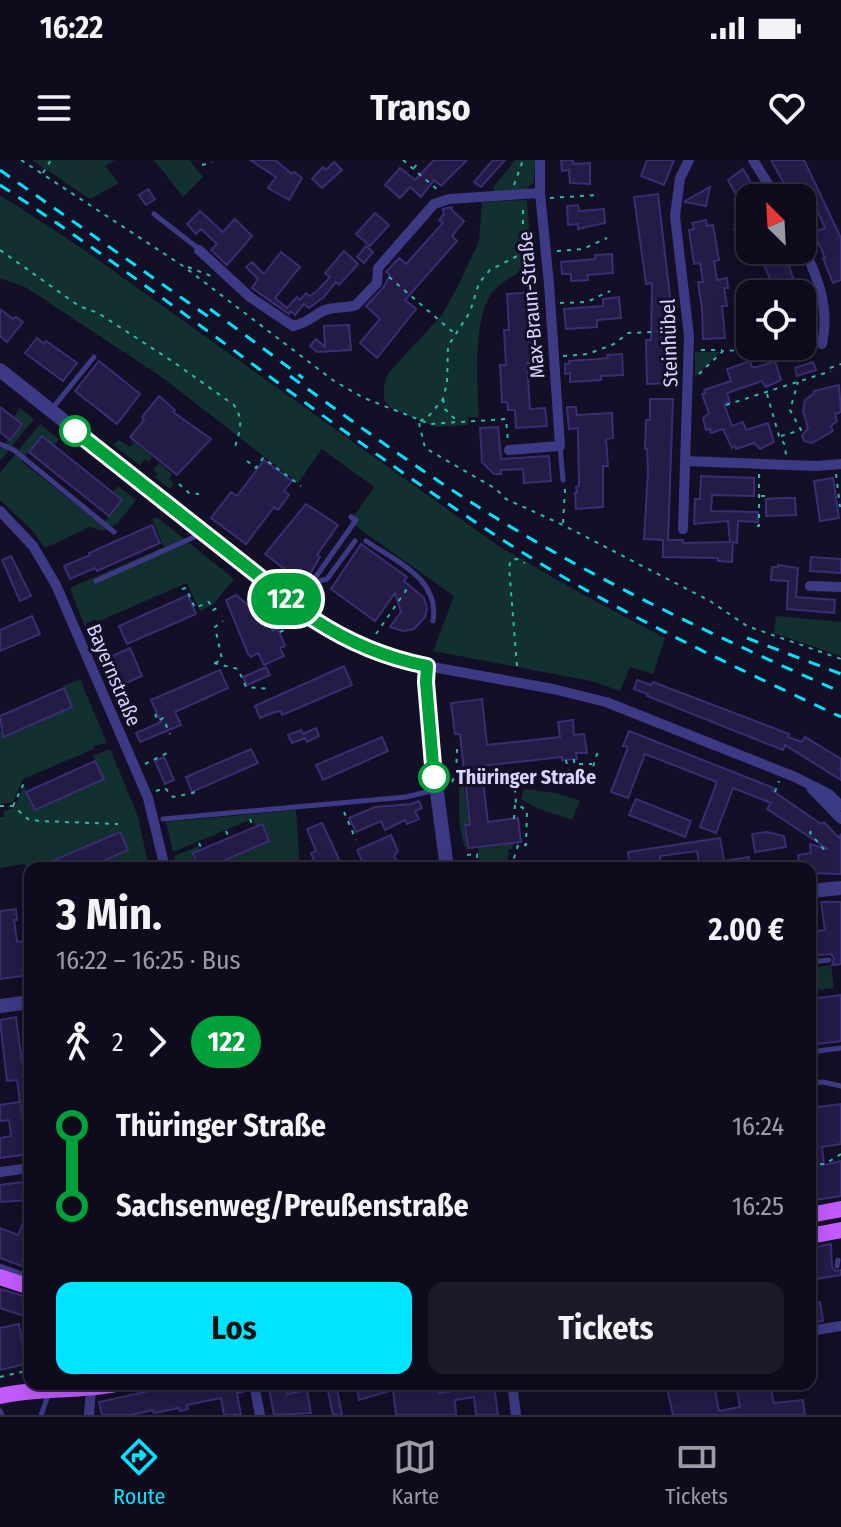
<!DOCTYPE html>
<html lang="de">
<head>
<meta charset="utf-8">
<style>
  body { margin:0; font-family:"Fira Sans Condensed",sans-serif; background:#1c1929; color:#f1f3f6; height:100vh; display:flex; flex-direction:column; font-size:30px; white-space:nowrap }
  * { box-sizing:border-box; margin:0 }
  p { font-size:26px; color:#9b9ba3 }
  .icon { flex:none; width:44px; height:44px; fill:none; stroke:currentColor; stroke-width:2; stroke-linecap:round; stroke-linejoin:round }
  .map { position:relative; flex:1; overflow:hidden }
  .panel { position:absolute; left:24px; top:702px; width:792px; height:528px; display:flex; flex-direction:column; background:#0e0b1c; border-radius:16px; box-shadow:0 4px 20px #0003,0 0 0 2px #2e2b3b }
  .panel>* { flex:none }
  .badge { padding:0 16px; border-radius:26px; font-size:28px; line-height:52px }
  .needle { width:52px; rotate:336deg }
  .tools { position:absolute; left:736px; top:24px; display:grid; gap:16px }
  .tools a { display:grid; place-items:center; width:80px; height:80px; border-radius:16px; background:#0e0b1c; box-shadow:0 4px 20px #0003,0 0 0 2px #2e2b3b; font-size:40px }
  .map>.badge { position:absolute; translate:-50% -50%; box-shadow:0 0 0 4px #fff }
  .legs { display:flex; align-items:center; gap:12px; height:88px; padding:0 32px; font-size:26px }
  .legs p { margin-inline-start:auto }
  .headline { display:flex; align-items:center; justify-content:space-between; height:136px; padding:0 32px }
  h1 { font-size:44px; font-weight:700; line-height:60px }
  .primary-button { display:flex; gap:16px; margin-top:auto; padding:16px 32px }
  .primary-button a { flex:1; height:92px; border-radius:16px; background:#00e5ff; color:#111; font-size:32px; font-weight:700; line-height:92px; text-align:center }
  .primary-button a+a { background:#1c1929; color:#f1f3f6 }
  ul { padding:0 32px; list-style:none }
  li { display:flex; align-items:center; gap:28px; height:80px; font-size:30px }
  li i { display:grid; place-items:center; width:12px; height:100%; margin:0 10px; background:currentColor }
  li i::after { content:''; width:20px; height:20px; margin:-10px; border:6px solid; border-radius:50%; background:#0e0b1c }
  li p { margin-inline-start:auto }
  li:first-child i { background:linear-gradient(#0000 50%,currentColor 0) }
  li:last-child i { background:linear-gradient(currentColor 50%,#0000 0) }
  .status { display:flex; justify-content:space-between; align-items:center; height:56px; padding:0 40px; background:#0e0b1c; direction:ltr }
  .status svg { height:22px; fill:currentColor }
  header { display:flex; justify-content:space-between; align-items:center; height:104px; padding:0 32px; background:#0e0b1c; font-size:36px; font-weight:700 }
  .tab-bar { display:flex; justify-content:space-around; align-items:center; height:112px; border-top:2px solid #2e2b3b; background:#0e0b1c; font-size:22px; color:#9b9ba3 }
  .tab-bar a { display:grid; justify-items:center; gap:4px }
  .tab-bar .selected { color:#00e5ff }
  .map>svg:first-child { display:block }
</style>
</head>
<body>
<div class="status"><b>16:22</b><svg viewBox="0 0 49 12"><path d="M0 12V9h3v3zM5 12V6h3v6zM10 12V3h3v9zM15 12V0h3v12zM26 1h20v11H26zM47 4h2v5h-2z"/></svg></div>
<header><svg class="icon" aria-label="menu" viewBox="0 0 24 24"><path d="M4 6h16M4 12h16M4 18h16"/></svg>Transo<svg class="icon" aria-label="heart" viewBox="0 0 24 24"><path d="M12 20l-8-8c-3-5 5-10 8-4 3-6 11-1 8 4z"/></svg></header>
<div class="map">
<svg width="841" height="1255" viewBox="0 0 841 1255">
  <rect width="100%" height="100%" fill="#130f26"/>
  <!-- green -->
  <path fill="#12302f" d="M32,0H115L105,6L119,23L90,39Z
    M154,0H189L203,17L183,37Z
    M515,0H535L534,22L526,29L493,32L494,26Z
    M0,35L83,89L500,387L580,433L665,478L653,514L630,507L620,531L591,521L433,491L454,436L350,362L374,327L322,289L298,323L163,218L27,128L0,118Z
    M527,40L532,105C520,113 499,122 491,134C473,162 477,225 479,257H468V265L435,267L389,247L384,239V224L389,212L442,155L458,126L479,81L482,42Z
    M695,192H720L695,217Z
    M20,248L34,259L0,301V289L22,264L14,257Z
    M40,264L59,279L54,285L42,275L21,301L102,365L122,340L113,332L118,326L136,340L117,364L102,371L90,367L45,388L31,369L0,340V313Z
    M119,280L130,287L134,282L152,297L149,302L145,299L140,305L113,285Z
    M159,303L172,314L169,319L174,324L170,329L155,317L158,314L153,310Z
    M157,357L234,419L213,445L200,451L187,423L97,462L95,459L87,463L85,467L70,428L164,387L152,359Z
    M256,437L278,454L270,464L249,446Z
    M776,456L841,462V496L774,473Z
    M80,519L107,583L93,586L94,589L23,619L13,642L0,644V571L3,577L72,546L63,526Z
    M110,589L138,656L149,708H30V729L25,704L0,708V657H5L3,651L14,648L24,626L35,650L103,620L93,596Z
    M459,612H462L469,664L464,665L467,692C456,669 460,637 459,612Z
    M524,629L557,633L580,641L572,660L537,648L521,639Z
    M296,650L300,708H207L269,681L262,664L256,666L252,659L173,692L166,662Z
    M514,683L512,689H509L507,708H480L478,687Z
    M199,686V708H177L174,696Z
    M831,805L834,828L810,831V808Z"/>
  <!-- building -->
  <path fill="#241b47" stroke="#3b2d73" stroke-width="2" d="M250,0H275L292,14L294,12L302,18L289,40L268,28L276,17Z
    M434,0H467L441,26L434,20L421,37L410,27L400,38L385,25L400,8L415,20Z
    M493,0H505L481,27L474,22Z
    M561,0H573V4L590,3V24L570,23L569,10L562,11Z
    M647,0H674L664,25L641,16Z
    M771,0H804L841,78V120L833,123L823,98H825L814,72L825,68L818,52L802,61V38H792Z
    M334,2L342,10L322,28L312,19L323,7L326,10Z
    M743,9L760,38H750V60L728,20Z
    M710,27L706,46L685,42V41Z
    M148,29L155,39L146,45L139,35Z
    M658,34L673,162H665L666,179H675L676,223L647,224L646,180H651L652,123L646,124L634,37Z
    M578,45L579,51L604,49L605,63L578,69V64L568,65L567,46Z
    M452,47V50L464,61L452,76L457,81L405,140L416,149L377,198L360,183L380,159L366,146L383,128L390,115L386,112L399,98L406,104L443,63L439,60L444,54L443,49Z
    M200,51L223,72L235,59L252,76L227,105L211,90L217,84L201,69L196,74L187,64Z
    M375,53L389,65L370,86L356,74Z
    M706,60L707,66L713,65L719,100L714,101L717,120L727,118L728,128H724L727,146H722L725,178L703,179L702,149L698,122H703L700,103L694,104L689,70L694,69L692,63Z
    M750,60V70L738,77L734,69Z
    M366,86L373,92L364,103L357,97Z
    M770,90H783L799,134H777L759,94Z
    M344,91L358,104L339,125L336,122L324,137L309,148L304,144L295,155L291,151L289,154L252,128L258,119L246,107L252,102L264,114L281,92L300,107L275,138L287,148L297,137L300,140L306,133L310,136L317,131L330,117L325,113Z
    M612,94L613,113L587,115L588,120L571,121V114H562L561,102L595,99V95Z
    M535,132L537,168H532L534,203H527L530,249L545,248L547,266L516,268L515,250H508L507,242H502L500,205H506L504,170H509L507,134Z
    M619,137L621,158L597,160V167L566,169L564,149L603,146V139Z
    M0,149L13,159L16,157L23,162L7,182L0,176Z
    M349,165L351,190L317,192L310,186L316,179L325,187L324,166Z
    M37,178L44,184L46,181L77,203L63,221L25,193Z
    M622,194L623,215L601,216V220L570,222V213L565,214V204H569V201L598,199L608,198L607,195Z
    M99,201L140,234L117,264L75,231Z
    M750,201L752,207H757L775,201L781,220L766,227L762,221L727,233L730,242L724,244L732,266L743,262L746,270L768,263L774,282L760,289L754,283L736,289L735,286L732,288L723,269L711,273L710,269L706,270L703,258L709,253L702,234L705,233L704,230L731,221L727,209Z
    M813,202L816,210L797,216L795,208Z
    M839,225L841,252L835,254L837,261L831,266L833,271L812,283L804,281L802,276L808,268L803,251L805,240L814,233V231Z
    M159,236L175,250L173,252L211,279L177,315L130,277L144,260L142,257Z
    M650,239H673L668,380H683V383L730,382L728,361L694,364L695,339H700L701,316L754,318V336L712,335L711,351L758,352V362L738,361L737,383L733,382L732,402L718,401V398L663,397V380L644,379L648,311L647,289H645L646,260H650Z
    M0,247L22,264L10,280L0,272Z
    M567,247H576L577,255L612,253L613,278L606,279L608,306H603V347L576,349L575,333H577L576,327L579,326L578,268L569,269Z
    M498,267L501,299L549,296L551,321L524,323L523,309L501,310V314H494L482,302L480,268Z
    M42,276L122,340L109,356L29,292Z
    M264,300L292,321L284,331L289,335L278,350L274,347L246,384L211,358L231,332L237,336Z
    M833,318L839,358L820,361L814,321Z
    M780,338H795L796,355L766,356V339Z
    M306,344L338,365L317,395L320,397L304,424L265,394Z
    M152,365L160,383L97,411L95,408L70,419L64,406L90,395L89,393Z
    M361,384L407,417L404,421L424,438L427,448L425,457L414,469L403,471L390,467L401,452L395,433L375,461L331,429Z
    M11,396L31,436L20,441L2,400Z
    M811,397L841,399V413L810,411Z
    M778,405L798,408L796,437L835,440L834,453L787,449L788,421L771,420L772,407H778Z
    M188,435L196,454L127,484L119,466Z
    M236,435L270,464L273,471L278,469L285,486L280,488L284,496L264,505L258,493L251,497L248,494L226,440Z
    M32,456L40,474L0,491V470Z
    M130,488L142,516L115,528L103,500Z
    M344,506L352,525L282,555L281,551L275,552L260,558L255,546Z
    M266,507L270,515L247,525L243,517Z
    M220,510L228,528L175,552L181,565L140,582L136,573L161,562L151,540Z
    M637,520L651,525L653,522L789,574L788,577L802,582L805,577L841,599V620L785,585L783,590L647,536L648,534L634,529Z
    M64,528L72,547L3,577L0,556Z
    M482,539L487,585L560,577L558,562L573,560L574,575L584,574L587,593H576L577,599L562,600V597L481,606L488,662L518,658L521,682L468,688L465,665H470L460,574H455L451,543Z
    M316,568L319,576L307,582L305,578L292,583L288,575L301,570L303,574Z
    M629,571L774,628L773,631L821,664L824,662L839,678L841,674V714L810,713V708H800L798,695L811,693L810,684L828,689L767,649L771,643L733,628L716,673L700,667L717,622L645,594L628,638L611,632L628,587L623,586Z
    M382,577L388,591L323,620L316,605Z
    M251,589L258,603L192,632L186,617Z
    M164,597L174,620L165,624L155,601Z
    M95,601L104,619L35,650L26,632Z
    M636,639L691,661L685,677L629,655Z
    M419,641L422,648L415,651L419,659L407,664L405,660L385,670L381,661L356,672L349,658L375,647L411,644Z
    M322,663L337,695L342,708H317L311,693L316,691L307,669Z
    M262,664L269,681L207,708H199L193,693Z
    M120,672L128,690L88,708H53L50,702Z
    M767,672L784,676L786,687L755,692L752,674Z
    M391,675L398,691L394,696L401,708H365L357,690Z
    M720,678L724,701L749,697L750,708H700L697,691L660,696L661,703L650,704L651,708H630L628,692Z
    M821,742H841V804L832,805L834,799L831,794L810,796V772L825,770Z
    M16,749L17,760H14L17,782L27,781L30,815L0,819V751Z
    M841,835V881L810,885V839Z
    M16,857L22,902L30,901V945L21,946L25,975L30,974V994L0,998V978L11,976L9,960L0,961V945L20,942L17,920L7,921L0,860Z
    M841,944V984L822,987L824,1005L841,1001V1036L814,1040L810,1009V948Z
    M30,1021V1040L0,1042V1025Z
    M23,1062L30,1063V1109L0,1098V1068L18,1075Z
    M831,1084L832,1107L835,1111L841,1110V1115L810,1120V1088Z
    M0,1129L30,1138V1158L0,1148Z
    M820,1142L823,1161L810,1163V1144Z
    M19,1164L23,1186L30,1185V1203L0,1210V1168Z
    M181,1224H241L243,1232L237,1233L241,1255H224L221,1238L187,1245L188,1249L180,1251L179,1248L154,1253L153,1250L131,1255H102L99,1242Z
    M268,1224L285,1226L287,1234L307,1230L311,1253L274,1255Z
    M336,1224L342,1255H333L327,1226Z
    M356,1224H439V1233L460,1230L459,1224H494L498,1255H476L474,1237L455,1240L456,1255H396L393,1230L359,1240Z
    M666,1224H714L719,1251L740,1247L736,1224H770L774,1243L803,1240L805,1255H673Z"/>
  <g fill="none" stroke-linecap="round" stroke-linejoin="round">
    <!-- path -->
    <path stroke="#2fb8b0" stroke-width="2" stroke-dasharray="4 6" stroke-linecap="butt" d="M21,0L183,106L334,221L364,238L430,264L506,259L508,281
      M403,0L439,31
      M202,5L212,2
      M414,8L420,0
      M43,13L51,0
      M514,25L523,0
      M550,38L597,35
      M0,90L79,146L98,153L172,201L234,245C245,261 239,273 234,290
      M557,91L583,89L607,78
      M188,107L211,116
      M389,117L454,173
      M560,143L587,142L610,131
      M701,190H722
      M563,196L588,194L614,184L628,173L678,171
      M830,208L841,204
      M699,214L723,191L759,189L819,194
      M767,234L779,276L785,285L786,296
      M443,239L445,249L456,260
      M726,245L831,211
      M420,261L428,257L443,239L447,223L448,186L470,152L479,123L490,110L523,93V44
      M419,263L425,288L496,329L506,339L563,365L710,441L747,466L841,499
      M781,276L801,270L790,250L798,222
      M247,301L256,308L263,298L301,326
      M836,314L840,347
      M179,324L189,333L199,334
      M761,336H771
      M563,363L565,329
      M757,366H759V314
      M182,429L186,428L195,448L209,442L213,450L217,448
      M280,472L297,464
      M376,474L409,426
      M214,503L238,509L246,527L271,529
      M215,503L222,499L215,467L223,461
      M517,506L509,407L511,400L517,399L525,403
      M155,554L158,561L163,558L170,574
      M574,599V604H592
      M566,600L569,614
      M145,604L169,592
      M452,622L456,613L457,590H461
      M156,631L165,628L173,637L193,633L196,630
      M775,632L779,621
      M0,646H13L28,659L39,661L118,664
      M13,646L24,623
      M344,652L356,680
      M250,659L253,667
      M514,659L515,644
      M226,671L229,678
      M811,671L810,673L827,693
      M199,683L202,690
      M467,695L477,694L478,708
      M511,708L518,685H526L527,651L516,643L514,619L590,616L599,588
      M810,1005L825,1004L841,994
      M0,1217L30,1210"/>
    <!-- service -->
    <path stroke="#3d3a85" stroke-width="5" d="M154,54L199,89
      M51,250L94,197
      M0,284L14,290L114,372
      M560,286L563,320
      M366,381C397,402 440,419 433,461
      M96,421L203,373
      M312,423L327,419L355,381
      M298,442L356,360L351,357
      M163,659L406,637L435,630
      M810,802L829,800
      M818,891L841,888
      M810,923L823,922L841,926
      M0,1106L30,1117
      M837,1106L838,1100
      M0,1251L2,1255
      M41,1255L49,1233"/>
    <!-- minor -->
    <path stroke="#3d3a85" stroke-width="10" d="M753,0L777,38
      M802,85C818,117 830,148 822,184
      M199,90L250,137L293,166C312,162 315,152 329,149C338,147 347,148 356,145L377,123L378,108L434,44L449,39L540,33
      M509,290L560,286L549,124L540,33V0
      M686,301L816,306L841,304
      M0,351L33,386L56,425L148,638L165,708
      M683,369L689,176L675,56L680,18L689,0
      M810,426L841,427
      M427,506L553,529L606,542L795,617L829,634L841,646
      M811,628L841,659
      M0,1012L30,1008
      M810,1171L841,1166
      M254,1224L260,1255
      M512,1224L516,1255
      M512,1227L533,1224
      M89,1255L91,1228"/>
    <!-- tertiary -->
    <path stroke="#3d3a85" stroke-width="14" d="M0,210L313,459C348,482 386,498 427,506L431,587L447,708
      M810,731L841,728
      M0,846L30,842"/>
    <!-- primary -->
    <path stroke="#c25bff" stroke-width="16" d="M810,1055L841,1049
      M810,1076L841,1070
      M0,1117L30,1127
      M0,1236C38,1227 78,1232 116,1224"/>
    <!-- rail -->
    <path stroke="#00e5ff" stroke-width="3" stroke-dasharray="12 10" stroke-linecap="butt" d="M0,10L216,162
      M0,25C174,139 334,272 509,384C614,451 729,504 841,557
      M210,149L303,218
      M290,216C364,270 437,323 516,370C620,432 730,483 841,532
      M747,478L841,514"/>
  </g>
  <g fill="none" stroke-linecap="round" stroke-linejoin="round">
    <defs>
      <path id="line-1" d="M75,271L313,459C348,482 386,498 427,506L426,522L434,617"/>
    </defs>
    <!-- line-1 casing -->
    <use href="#line-1" stroke="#fff" stroke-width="18"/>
    <!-- line-1 -->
    <use href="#line-1" stroke="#00a13a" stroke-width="12"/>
  </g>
  <!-- markers -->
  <g fill="#fff" stroke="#00a13a" stroke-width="4">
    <circle cx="75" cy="271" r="14"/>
    <circle cx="434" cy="617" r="14"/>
  </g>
  <g text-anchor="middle" stroke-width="6" stroke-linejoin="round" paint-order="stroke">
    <!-- street labels -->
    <g font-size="20" fill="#d9d4ff" stroke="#130f26">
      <text transform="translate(531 145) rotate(-95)" y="7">Max-Braun-Straße</text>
      <text transform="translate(669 183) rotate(-92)" y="7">Steinhübel</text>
      <text transform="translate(114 515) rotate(67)" y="7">Bayernstraße</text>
    </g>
    <!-- stop labels -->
    <g font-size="20" font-weight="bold" fill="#d9d4ff" stroke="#130f26" text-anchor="start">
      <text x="456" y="624">Thüringer Straße</text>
    </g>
  </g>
</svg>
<div class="tools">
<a><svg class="needle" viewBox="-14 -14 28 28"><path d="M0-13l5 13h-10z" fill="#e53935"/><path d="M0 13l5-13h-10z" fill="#9b9ba3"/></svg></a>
<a><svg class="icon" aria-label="locate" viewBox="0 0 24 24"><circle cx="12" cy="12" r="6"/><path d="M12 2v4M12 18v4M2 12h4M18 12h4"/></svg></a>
</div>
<b class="badge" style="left:286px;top:439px;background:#00a13a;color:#fff">122</b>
<section class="panel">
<div class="headline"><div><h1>3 Min.</h1><p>16:22 – 16:25 · Bus</p></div><b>2.00 €</b></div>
<div class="legs"><svg class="icon" aria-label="walk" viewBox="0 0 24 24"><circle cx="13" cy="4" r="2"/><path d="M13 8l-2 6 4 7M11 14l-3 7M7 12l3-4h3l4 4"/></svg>2<svg class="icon" aria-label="forward" viewBox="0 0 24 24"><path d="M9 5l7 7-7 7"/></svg><b class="badge" style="background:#00a13a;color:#fff">122</b></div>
<ul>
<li><i style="color:#00a13a"></i><b>Thüringer Straße</b><p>16:24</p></li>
<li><i style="color:#00a13a"></i><b>Sachsenweg/Preußenstraße</b><p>16:25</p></li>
</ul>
<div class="primary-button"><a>Los</a><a>Tickets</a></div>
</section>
</div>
<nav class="tab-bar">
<a class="selected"><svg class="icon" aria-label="directions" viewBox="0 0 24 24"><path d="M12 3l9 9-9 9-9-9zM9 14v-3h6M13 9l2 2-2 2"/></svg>Route</a>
<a><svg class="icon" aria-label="map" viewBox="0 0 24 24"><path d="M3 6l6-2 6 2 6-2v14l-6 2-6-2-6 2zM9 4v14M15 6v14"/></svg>Karte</a>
<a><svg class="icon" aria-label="tickets" viewBox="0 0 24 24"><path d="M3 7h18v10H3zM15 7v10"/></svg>Tickets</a>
</nav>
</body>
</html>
